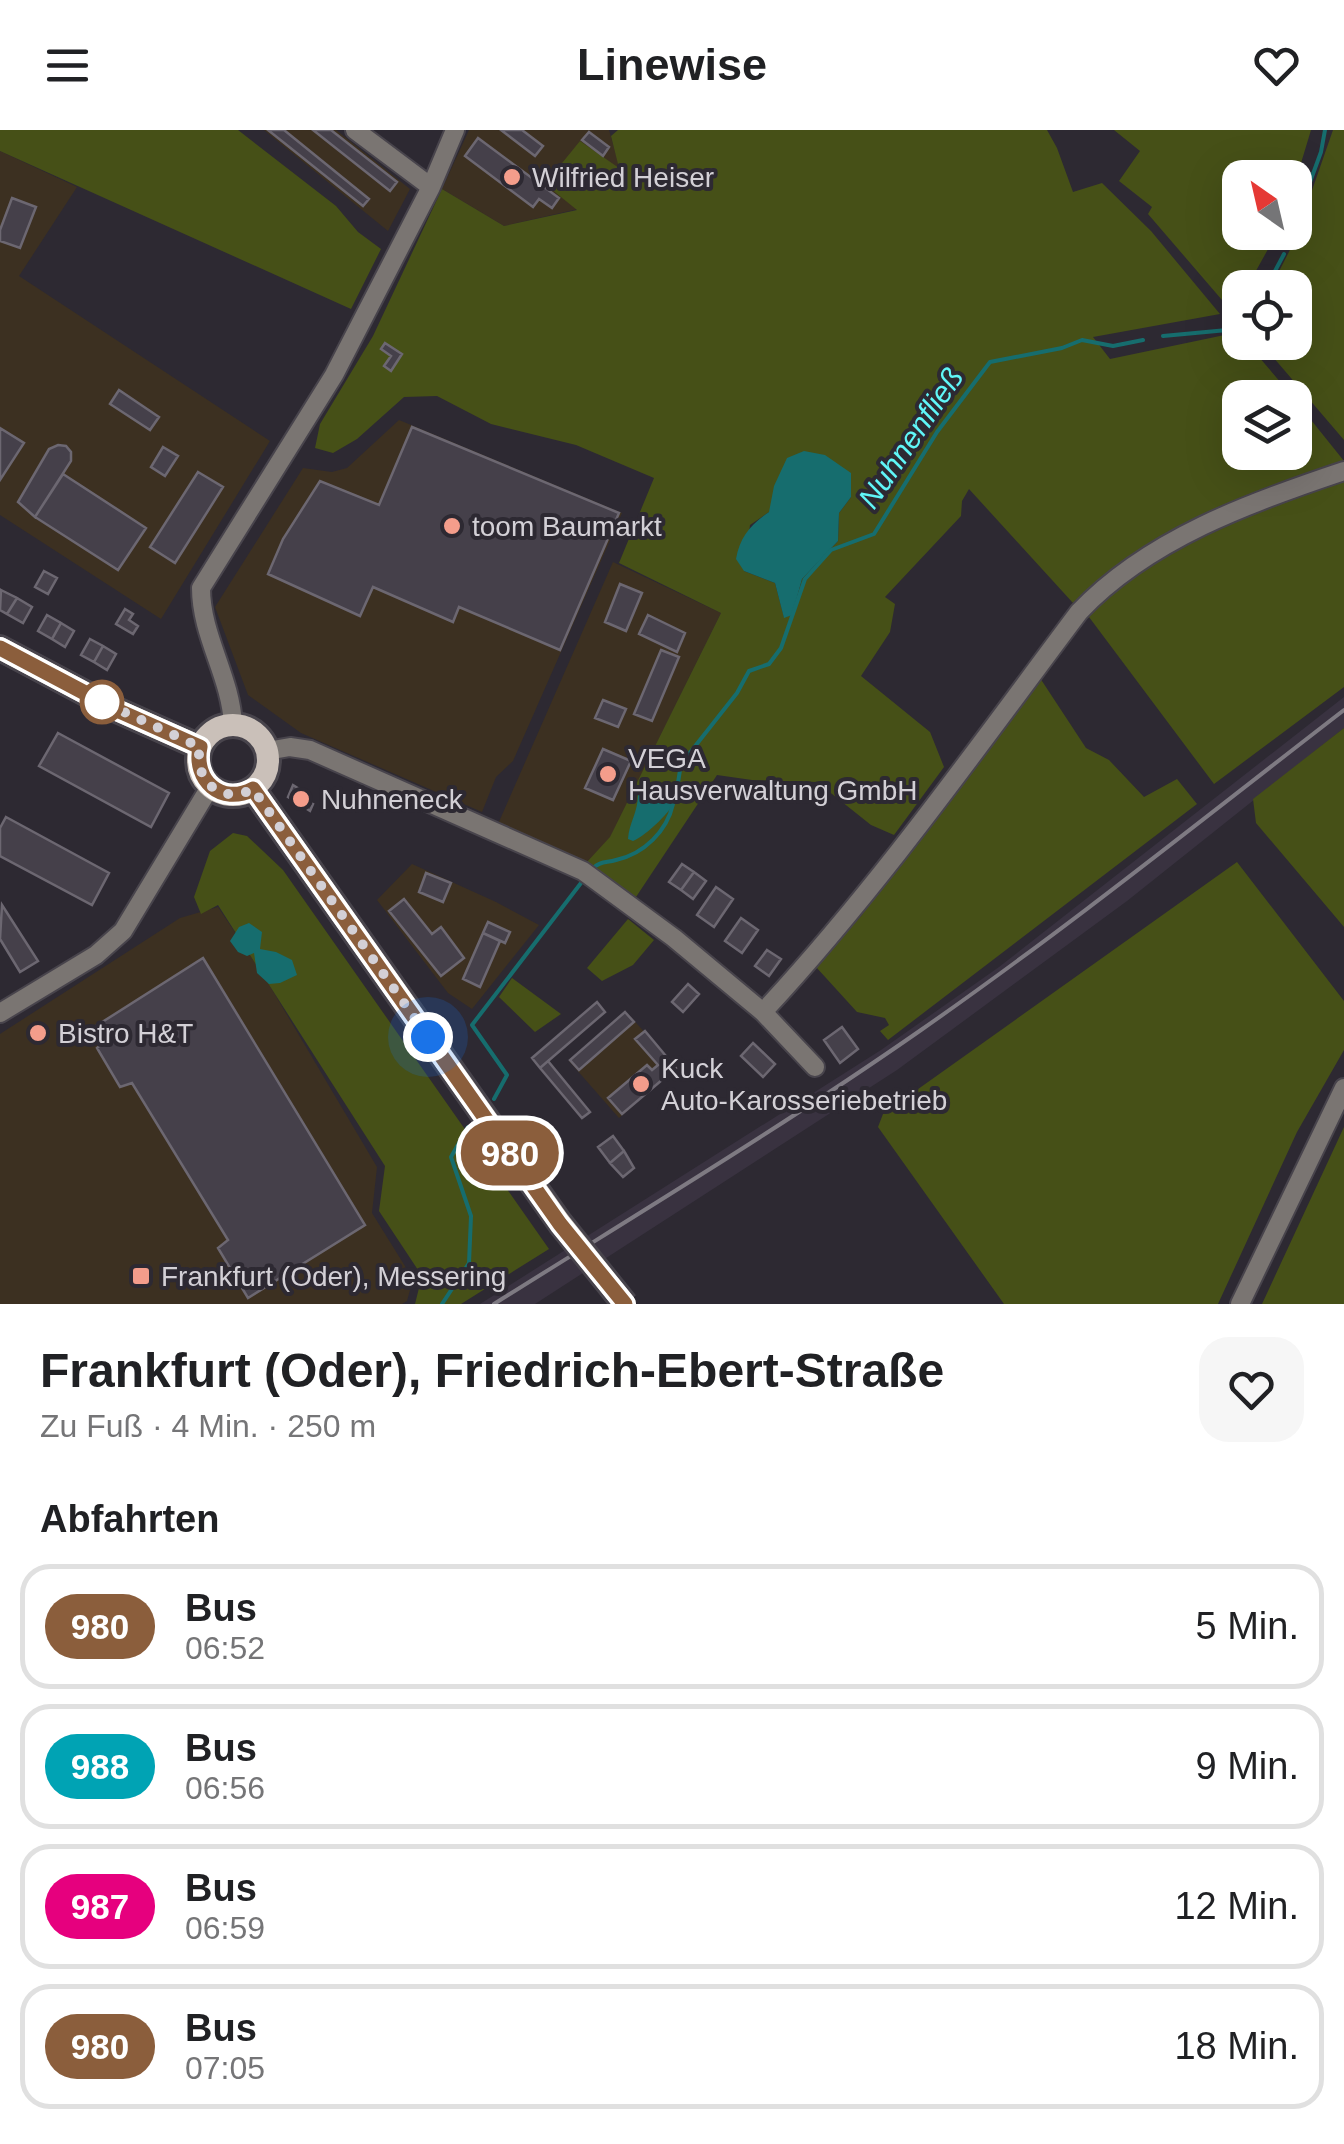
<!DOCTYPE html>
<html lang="de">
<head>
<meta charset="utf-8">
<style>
  body { margin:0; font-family:Arial,sans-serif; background:#f6f6f6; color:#202124; height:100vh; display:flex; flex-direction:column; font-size:38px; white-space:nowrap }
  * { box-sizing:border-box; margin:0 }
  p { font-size:32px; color:#757577 }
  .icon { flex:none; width:55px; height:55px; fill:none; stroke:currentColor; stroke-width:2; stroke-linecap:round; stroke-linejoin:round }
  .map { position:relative; height:1174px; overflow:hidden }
  .panel { display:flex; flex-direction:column; background:#fff; flex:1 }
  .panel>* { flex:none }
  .badge { padding:0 20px; border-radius:32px; font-size:35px; line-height:65px }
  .needle { width:65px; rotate:326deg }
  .buttons { position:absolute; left:1222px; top:30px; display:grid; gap:20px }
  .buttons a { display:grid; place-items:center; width:90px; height:90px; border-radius:20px; background:#fff; box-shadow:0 10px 40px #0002; font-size:50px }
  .you { position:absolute; width:50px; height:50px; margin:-25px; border:8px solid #fff; border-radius:50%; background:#1a73e8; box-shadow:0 0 0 15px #1a73e833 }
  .map>.badge { position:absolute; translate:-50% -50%; box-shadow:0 0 0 5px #fff }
  h2 { padding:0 40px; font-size:38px; line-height:90px }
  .round { display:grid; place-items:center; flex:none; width:105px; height:105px; border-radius:30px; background:#f6f6f6 }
  .head { display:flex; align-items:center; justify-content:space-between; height:170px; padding:0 40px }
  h1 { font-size:48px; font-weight:600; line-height:75px }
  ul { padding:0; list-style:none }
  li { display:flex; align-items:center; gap:30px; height:125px; margin:0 20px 15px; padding:0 20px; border:5px solid #e0e0e0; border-radius:30px }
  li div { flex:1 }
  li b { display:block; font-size:38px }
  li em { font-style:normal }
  li .badge { min-width:110px; font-weight:700; text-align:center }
  header { display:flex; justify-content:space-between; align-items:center; height:130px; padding:0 40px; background:#fff; font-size:45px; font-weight:600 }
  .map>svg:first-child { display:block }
</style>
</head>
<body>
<header><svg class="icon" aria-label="menu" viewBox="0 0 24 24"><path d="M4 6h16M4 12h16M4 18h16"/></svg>Linewise<svg class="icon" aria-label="heart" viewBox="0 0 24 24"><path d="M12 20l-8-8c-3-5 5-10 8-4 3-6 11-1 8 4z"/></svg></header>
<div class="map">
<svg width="1344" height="1174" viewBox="0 0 1344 1174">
  <rect width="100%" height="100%" fill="#2d2932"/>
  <!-- commercial -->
  <path fill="#3c3021" d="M264,0H336L410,59L388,101Z
    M469,0H609L620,39L578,79L504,96L442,59Z
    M0,21L77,57L19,146L270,311L161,489L0,385Z
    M399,290L622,383L513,631L496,647L482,682L301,603L248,565L215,477L303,338L332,342L347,338Z
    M613,432L721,483L610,708L586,733L498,694Z
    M412,734L496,772L539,795L472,879L448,863L377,770Z
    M218,777L264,846L377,1037L372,1083L413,1149L407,1171L402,1174H0V904L180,788Z
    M625,881L677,937L619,988L569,931Z"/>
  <!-- built -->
  <path fill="#393240" d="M1344,567V598L1127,771L897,940L535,1174H480L881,920L999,837Z"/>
  <!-- green -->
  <path fill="#465017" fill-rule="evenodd" d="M0,0H238L336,76L358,102L381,119L351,179L0,21Z
    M618,0H1047L1057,18L1073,62L1102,53L1151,101L1220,184L1093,207L1110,229L1239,202L1240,212L1247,213L1293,267L1240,268V322H1295V270L1344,331C1243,366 1155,404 1073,473L969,359L962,371L961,386L885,467L895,474L890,502L861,546L930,602L944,637L894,705L871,695L817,652L752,650L717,645L636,767L586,733L610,707L721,483L619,433L654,348L576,315L491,294L437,266L404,267L357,309L333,323L315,318L320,294L373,206L442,59L504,96L577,80L545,54L580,11L619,38L611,6ZM851,367L839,383L838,411L802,449L792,485L784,487L775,453L744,441L750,395L769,382Z
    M1114,0H1311L1295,53V48H1240V102L1277,103L1247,157L1240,158V169L1228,177L1148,84L1152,77L1119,51L1140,21Z
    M1333,0H1344V310L1261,213L1295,212V158L1271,157L1294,112Z
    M1344,351V557L1214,654L1086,483C1168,416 1245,385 1344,351Z
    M1040,548L1086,618L1109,630L1144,667L1177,649L1197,674L888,910L880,901L889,895L885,888L857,882L816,837L861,786Z
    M1344,598V797L1256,693L1253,669Z
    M233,703L247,706L283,740L549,1119L461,1174H415L422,1146L379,1081L385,1036L218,775L201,784L194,767L210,721Z
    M1237,732L1344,871V920L1297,1002L1218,1174H1004L878,997L883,984Z
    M628,789L654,810L633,835L602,851L587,838Z
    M512,848L561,884L535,902L499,867Z
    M1344,997V1174H1262Z"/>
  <!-- water -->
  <path fill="#166d6e" d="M804,321L825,325L851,343V367L839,383L838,411L802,449L792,485L784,488L775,453L744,441L736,429C740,407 750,395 769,382L774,356L787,328Z
    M650,654L667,655L678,666C672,681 647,705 633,711L628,709C629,693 638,682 638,665Z
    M249,793L262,802L260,819L276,822L292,830L297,845L280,853L269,854L257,843L254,823L247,826L238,822L230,811L239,797Z"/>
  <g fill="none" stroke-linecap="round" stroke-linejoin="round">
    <!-- stream -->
    <path stroke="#166d6e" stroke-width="4" d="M1295,93L1321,22L1325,0
      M1286,117L1291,102
      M1266,158L1284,124
      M1163,206L1238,199
      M676,665L681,634L737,563L749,541L769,534L781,518L805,449L831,420L874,404L937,302L990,232L1062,218L1082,210L1113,216L1143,210
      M593,738C601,731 606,733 616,730C644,724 667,701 673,674
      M494,969L507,945L472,895L581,753
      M442,1174L469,1133L471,1086L451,1027L468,997"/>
  </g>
  <!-- building -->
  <path fill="#45404a" stroke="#6c6771" stroke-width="2.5" d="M268,0H284L369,69L363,76Z
    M313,0H331L397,52L390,61Z
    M501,0H522L543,16L535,26Z
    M589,2L609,17L603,26L582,10Z
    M478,8L559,68L552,78L539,69L533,77L465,26Z
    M12,68L36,77L20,118L0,111V100Z
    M385,213L402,224L391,241L384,236L391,226L381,219Z
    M119,260L159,287L150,300L110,274Z
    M412,297L619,383L560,520L459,477L453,492L373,457L360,486L268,444L283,409L320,351L379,375Z
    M0,298L24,313L0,350Z
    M58,315L66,316L71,322V331L35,387L18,372L49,319Z
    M163,317L178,326L165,346L151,337Z
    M198,342L223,357L175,433L150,417Z
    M63,344L146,398L118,440L35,387Z
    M44,441L57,448L48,464L35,457Z
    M620,454L642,463L626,501L605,492Z
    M1,460L17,468L7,484L0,480Z
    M17,468L32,477L23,493L7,484Z
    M125,479L133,484L129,490L138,496L133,504L116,494Z
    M47,485L61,493L52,509L38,501Z
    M648,485L685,503L677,522L639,504Z
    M61,493L74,501L65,517L52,509Z
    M90,509L103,516L94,532L81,525Z
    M103,516L116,524L107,540L94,532Z
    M661,520L679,527L652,591L634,584Z
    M603,570L626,579L618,597L595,588Z
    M58,603L169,663L151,697L39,636Z
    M603,619L631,631L613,670L585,658Z
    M293,655L310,666L307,671L313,674L310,681L288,667Z
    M6,687L109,743L92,775L0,726V698Z
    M682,734L694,742L681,760L669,752Z
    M694,742L706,751L693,769L681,760Z
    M426,743L451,753L443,772L419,762Z
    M716,757L733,769L714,797L697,785Z
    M404,769L432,804L441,797L464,828L441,846L389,781Z
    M2,775L38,831L20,842L0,809Z
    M741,788L758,800L742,823L725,811Z
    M488,792L510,802L505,813L483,803Z
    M483,803L500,811L480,857L463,849Z
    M767,820L781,829L769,846L755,836Z
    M203,828L365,1095L248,1168L218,1118L228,1110L132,953L120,957L97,918L105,911L96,896Z
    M688,854L699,864L683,882L672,872Z
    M597,872L605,882L540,938L532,928Z
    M625,882L634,892L579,940L570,930Z
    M842,897L858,919L840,933L824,910Z
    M645,901L676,938L622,984L608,968L647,935L652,940L658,935L635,909Z
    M753,913L775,934L763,947L741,926Z
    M548,931L590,982L582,988L540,938Z
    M613,1006L624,1021L610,1033L598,1017Z
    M624,1021L634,1038L623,1047L610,1033Z"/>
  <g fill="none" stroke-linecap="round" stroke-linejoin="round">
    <defs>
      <path id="minor" d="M355,0L431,57
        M233,595C231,547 201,506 201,458L334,245L431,57L455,0
        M267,621L290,617L310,620L583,741L674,808L763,882L815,937
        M763,882C879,757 977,618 1079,482C1148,409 1251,372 1344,341
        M0,883L96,825L123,801L210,657
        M1240,1174L1344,958"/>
      <path id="major" d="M0,518L119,581L200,617
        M198 630a35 35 0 1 1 70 0a35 35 0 1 1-70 0Z
        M253,659L560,1093"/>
    </defs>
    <!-- minor casing -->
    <use href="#minor" stroke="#48444c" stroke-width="22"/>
    <!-- major casing -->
    <use href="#major" stroke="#48444c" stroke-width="28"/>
    <!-- minor -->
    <use href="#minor" stroke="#7a7572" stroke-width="18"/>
    <!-- major -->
    <use href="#major" stroke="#cac0b9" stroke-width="22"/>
    <!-- rail -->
    <path stroke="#7e7a82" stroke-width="4" d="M494,1174C637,1084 782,997 921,900C1066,799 1204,688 1344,580"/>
    <defs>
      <path id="major-bridge" d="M560,1093L625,1174"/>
    </defs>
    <!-- major-bridge casing -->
    <use href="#major-bridge" stroke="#48444c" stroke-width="28" stroke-linecap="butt"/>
    <!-- major-bridge -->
    <use href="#major-bridge" stroke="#cac0b9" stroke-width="22"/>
  </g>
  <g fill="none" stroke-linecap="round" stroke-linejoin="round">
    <defs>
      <path id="line" d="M0,518L119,581L200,617C193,650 221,676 253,659L560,1094L625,1174"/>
    </defs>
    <!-- line casing -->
    <use href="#line" stroke="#fff" stroke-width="22"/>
    <!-- line -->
    <use href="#line" stroke="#8b5e3c" stroke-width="15"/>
    <!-- walk -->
    <path stroke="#d3d0d6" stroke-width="10" stroke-dasharray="0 18" d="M102,572L89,566L200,617C193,650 221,676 253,659L428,907"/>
  </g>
  <!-- markers -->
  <g fill="#f49d8b" stroke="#2d2932" stroke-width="4">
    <circle cx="512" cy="47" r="10"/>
    <circle cx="452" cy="396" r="10"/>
    <circle cx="608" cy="644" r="10"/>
    <circle cx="301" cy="669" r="10"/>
    <circle cx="38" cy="903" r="10"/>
    <circle cx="641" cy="954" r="10"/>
    <rect x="131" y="1136" width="20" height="20" rx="5"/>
  </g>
  <circle fill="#fff" stroke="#8b5e3c" stroke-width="5" cx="102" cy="572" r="20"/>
  <g text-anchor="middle" stroke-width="8" stroke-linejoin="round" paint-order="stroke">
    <!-- poi labels -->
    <g font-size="28" fill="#d3d0d6" stroke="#2d2932" text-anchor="start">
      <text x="532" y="57">Wilfried Heiser</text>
      <text x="472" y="406">toom Baumarkt</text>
      <text x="628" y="638">VEGA<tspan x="628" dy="32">Hausverwaltung GmbH</tspan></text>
      <text x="321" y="679">Nuhneneck</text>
      <text x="58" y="913">Bistro H&amp;T</text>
      <text x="661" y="948">Kuck<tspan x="661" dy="32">Auto-Karosseriebetrieb</tspan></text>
      <text x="161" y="1156">Frankfurt (Oder), Messering</text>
    </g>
    <!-- water labels -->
    <g font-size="30" font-style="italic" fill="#60f6f8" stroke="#2d2932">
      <text transform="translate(911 308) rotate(-56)" y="10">Nuhnenfließ</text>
    </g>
  </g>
</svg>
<div class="buttons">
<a><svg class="needle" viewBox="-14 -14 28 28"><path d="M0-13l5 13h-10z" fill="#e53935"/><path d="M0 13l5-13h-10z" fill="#757577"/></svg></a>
<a><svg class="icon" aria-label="locate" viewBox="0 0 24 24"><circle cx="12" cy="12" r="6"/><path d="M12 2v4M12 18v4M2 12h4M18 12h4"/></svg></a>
<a><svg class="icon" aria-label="layers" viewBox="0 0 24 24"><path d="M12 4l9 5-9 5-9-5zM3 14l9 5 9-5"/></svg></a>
</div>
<div class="you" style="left:428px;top:907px"></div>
<b class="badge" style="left:510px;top:1023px;background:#8b5e3c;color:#fff">980</b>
</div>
<section class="panel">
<div class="head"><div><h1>Frankfurt (Oder), Friedrich-Ebert-Straße</h1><p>Zu Fuß · 4 Min. · 250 m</p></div><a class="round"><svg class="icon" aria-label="heart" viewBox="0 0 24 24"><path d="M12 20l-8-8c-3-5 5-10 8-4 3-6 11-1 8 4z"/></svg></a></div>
<h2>Abfahrten</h2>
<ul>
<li><span class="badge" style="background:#8b5e3c;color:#fff">980</span><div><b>Bus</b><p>06:52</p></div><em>5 Min.</em></li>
<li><span class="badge" style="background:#00a3b4;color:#fff">988</span><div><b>Bus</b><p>06:56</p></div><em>9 Min.</em></li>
<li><span class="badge" style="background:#e6007e;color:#fff">987</span><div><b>Bus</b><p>06:59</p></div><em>12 Min.</em></li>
<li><span class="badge" style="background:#8b5e3c;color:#fff">980</span><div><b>Bus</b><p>07:05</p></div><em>18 Min.</em></li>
</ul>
</section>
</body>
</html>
